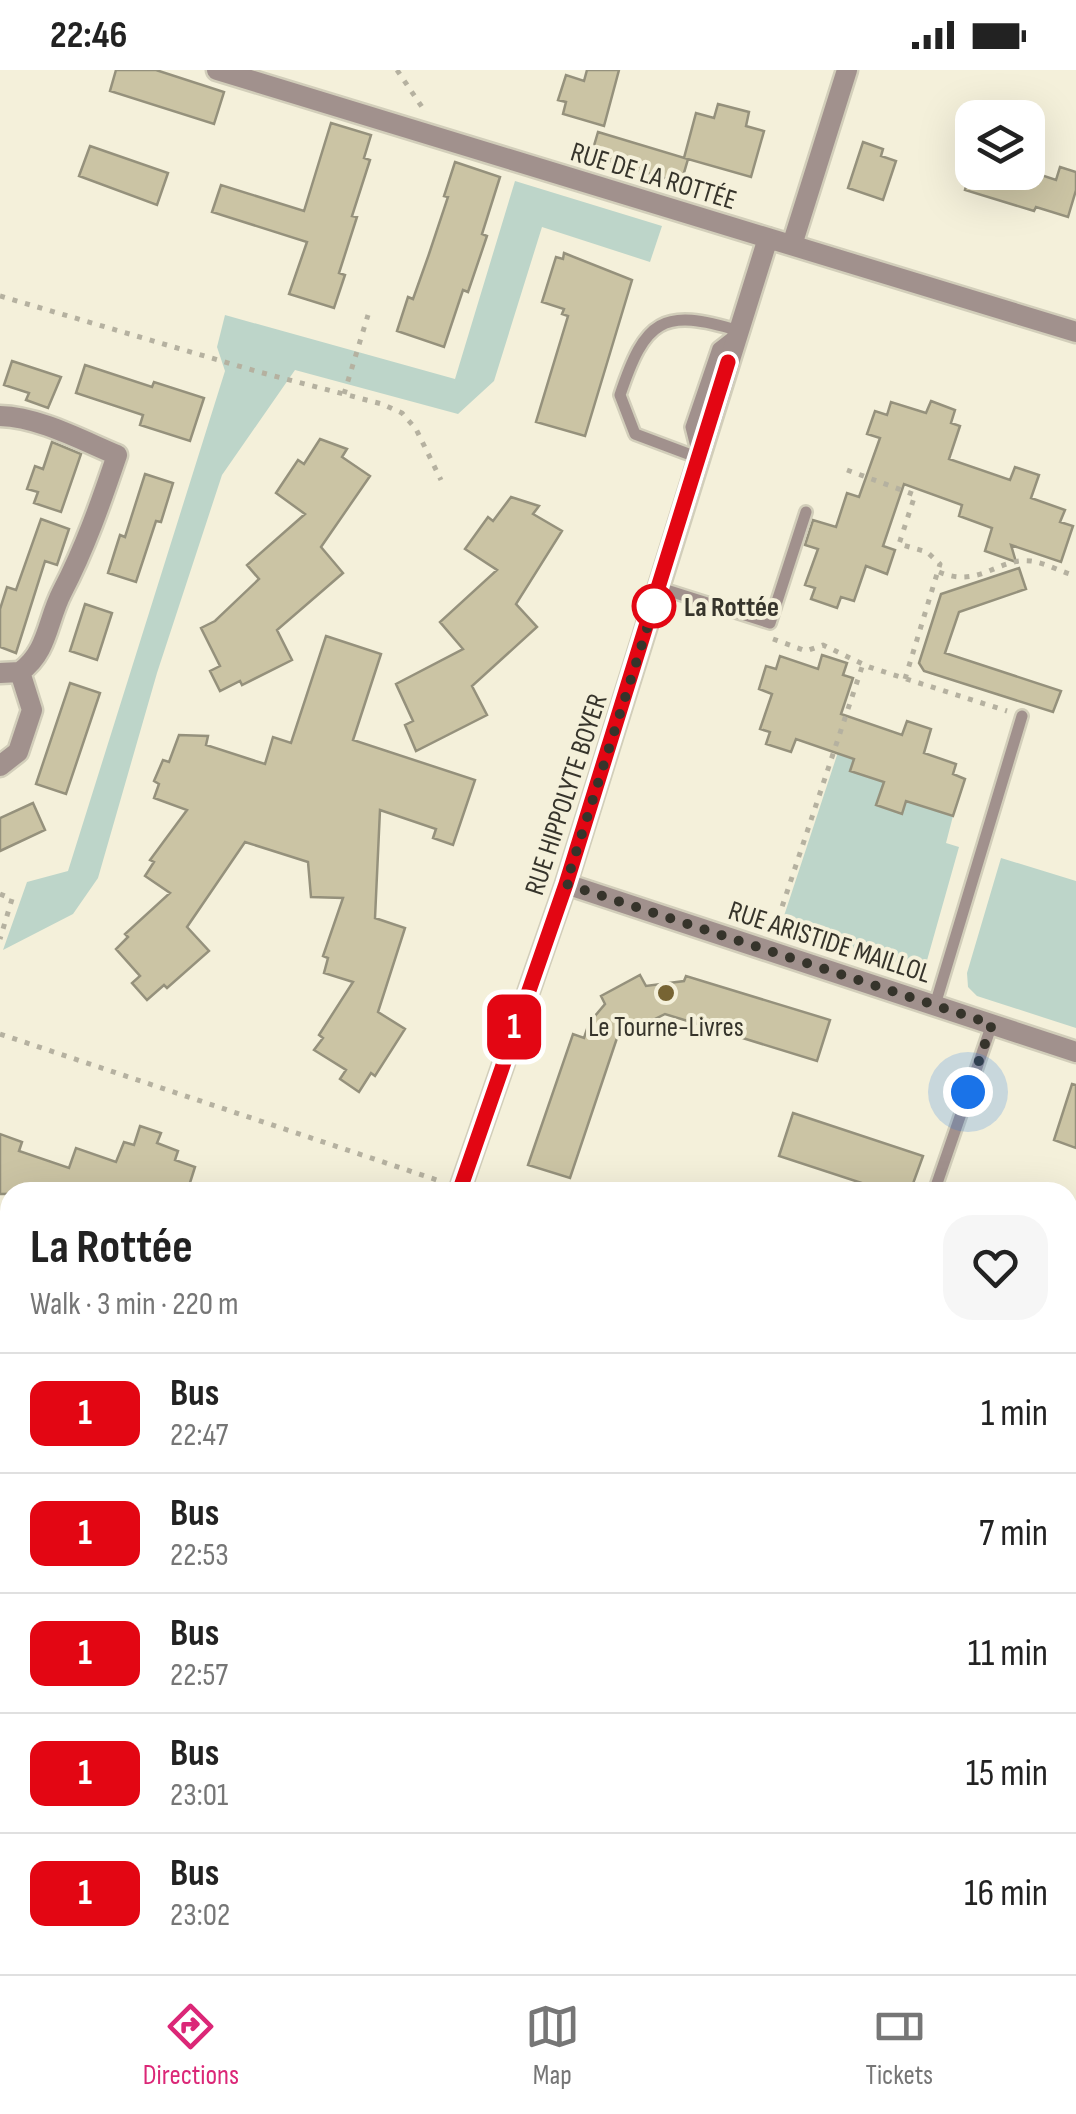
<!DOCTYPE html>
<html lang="en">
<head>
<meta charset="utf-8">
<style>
  body { margin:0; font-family:"Sofia Sans Condensed",sans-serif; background:#f6f6f6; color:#222; height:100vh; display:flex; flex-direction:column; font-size:38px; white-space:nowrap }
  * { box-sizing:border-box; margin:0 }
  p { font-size:32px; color:#767676 }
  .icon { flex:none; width:55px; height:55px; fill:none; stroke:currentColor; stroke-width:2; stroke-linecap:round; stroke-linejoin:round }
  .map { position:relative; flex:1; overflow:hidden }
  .side { position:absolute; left:0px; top:1112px; width:1078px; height:792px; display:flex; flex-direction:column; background:#fff; border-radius:30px 30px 0 0; box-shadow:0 10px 40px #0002 }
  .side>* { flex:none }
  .badge { padding:0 20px; border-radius:15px; font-size:35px; line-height:65px }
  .tools { position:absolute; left:955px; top:30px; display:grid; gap:20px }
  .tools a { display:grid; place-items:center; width:90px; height:90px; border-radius:20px; background:#fff; box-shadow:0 10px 40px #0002; font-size:50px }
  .you { position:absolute; width:50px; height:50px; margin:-25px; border:8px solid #fff; border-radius:50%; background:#1a73e8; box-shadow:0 0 0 15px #1a73e833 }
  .map>.badge { position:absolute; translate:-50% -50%; box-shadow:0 0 0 5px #fff }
  .round { display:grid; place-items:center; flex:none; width:105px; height:105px; border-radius:30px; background:#f6f6f6 }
  .head { display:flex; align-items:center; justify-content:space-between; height:170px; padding:0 30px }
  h1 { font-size:48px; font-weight:700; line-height:75px }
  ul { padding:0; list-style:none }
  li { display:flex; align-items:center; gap:30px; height:120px; padding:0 30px; border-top:2px solid #e0e0e0 }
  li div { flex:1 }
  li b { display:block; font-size:38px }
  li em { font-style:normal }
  li .badge { min-width:110px; font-weight:700; text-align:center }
  .status { display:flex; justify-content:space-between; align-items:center; height:70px; padding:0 50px; background:#fff; direction:ltr }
  .status svg { height:28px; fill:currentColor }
  .tabs { display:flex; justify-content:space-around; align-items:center; height:140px; border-top:2px solid #e0e0e0; background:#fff; font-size:28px; color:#767676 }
  .tabs a { display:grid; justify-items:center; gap:5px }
  .tabs .active { color:#db2777 }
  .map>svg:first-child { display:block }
</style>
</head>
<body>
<div class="status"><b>22:46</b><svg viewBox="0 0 49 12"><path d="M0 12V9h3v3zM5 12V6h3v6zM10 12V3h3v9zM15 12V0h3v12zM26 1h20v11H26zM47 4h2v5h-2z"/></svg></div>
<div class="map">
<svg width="1076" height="1904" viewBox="0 0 1076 1904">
  <rect width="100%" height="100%" fill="#f4f0da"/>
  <!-- green -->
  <path fill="#bdd5c9" d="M515,111L662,156L650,192L542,157L494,311L458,344L295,300L222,405L157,603L98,808L73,844L3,880L27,812L68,801L225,301L217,277L225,245L455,309Z
    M841,673L854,688L850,701L884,712L877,736L901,743L906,731L953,746L946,773L959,777L924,901L781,855Z
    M1001,788L1076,811V958L977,926L968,917L967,903Z"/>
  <!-- building -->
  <path fill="#cbc4a4" stroke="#95917c" stroke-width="2.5" d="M116,0H156L224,22L214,54L110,21Z
    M587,0H619L604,56L563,44L566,32L558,30L566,5L584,11Z
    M718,34L749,42L746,56L764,61L751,107L684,88L696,43L714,48Z
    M331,53L371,65L364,88L370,90L352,146L357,147L339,203L345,205L334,238L289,224L307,172L212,142L221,115L304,141Z
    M598,62L688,89L681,113L591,86Z
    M863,72L883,79L881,86L896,91L883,130L848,118Z
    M90,76L168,103L157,135L79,106Z
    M455,92L500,107L482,164L487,166L468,222L463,220L444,277L397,261L408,227L413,229L429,184L448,127L444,126Z
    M1060,97L1076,102V120L1068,147L1036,137L1034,141L965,120L970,102H1032L1056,110Z
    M564,183L632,210L585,366L536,352L568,246L562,244L564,239L542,232L556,187L563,189Z
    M12,291L61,307L48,338L26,330L29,323L4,315Z
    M85,295L152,317L154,312L204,328L190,371L140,355L143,345L76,323Z
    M931,331L955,340L951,353L960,356L949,389L1010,410L1015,397L1039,405L1031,428L1065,440L1060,452L1073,456L1061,492L1011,475L1016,492L985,481L992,458L959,446L962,435L904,414L883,476L895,480L887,504L866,496L854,531L841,527L837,538L811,529L815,518L805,515L818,479L805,475L813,450L836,457L847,423L859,427L880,368L867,364L875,341L887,345L891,332L926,343Z
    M320,369L347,379L342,387L370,406L321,477L343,503L277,560L292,590L242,615L240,611L220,621L210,601L220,596L201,558L215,551L259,509L247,495L305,444L276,423L298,390L304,394Z
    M52,372L81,384L61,442L34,433L38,422L27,419L35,396L43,399Z
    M145,404L173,413L161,452L156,451L136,512L108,503L120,465L125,467Z
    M511,427L539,436L533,444L562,461L516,534L537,557L472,616L487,645L416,681L405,655L413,651L396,614L463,579L440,552L497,500L465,479L488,447L493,451Z
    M41,449L69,459L57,495L45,491L16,583L0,577V539L7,517L16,520Z
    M1019,498L1026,519L959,542L945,583L1061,621L1053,642L924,601L919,593L941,524Z
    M85,534L112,543L97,590L70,581Z
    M326,566L381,584L353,670L475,710L453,775L433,768L436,759L380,740L375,848L405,858L378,942L405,959L375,1006L371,1003L359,1022L340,1009L346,1000L314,980L323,968L319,965L353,912L324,903L328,888L323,886L343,828L311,827L308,792L245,772L187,857L209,881L167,918L164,915L147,930L132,913L140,906L116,879L128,867L125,864L170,823L145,806L154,792L150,790L187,740L154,728L159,714L154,711L163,690L169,692L179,665L208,666L206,675L265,694L273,667L291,673Z
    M822,585L847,593L843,605L853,608L841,644L902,665L907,651L931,659L924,683L956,694L953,704L965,709L953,746L906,731L902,744L876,735L884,712L850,701L854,689L796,669L791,682L766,674L770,662L760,659L772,624L759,619L766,596L776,599L780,586L818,599Z
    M70,613L100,623L66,724L36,714Z
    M33,733L45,760L0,781V748Z
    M640,905L646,916L684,911L686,906L830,950L817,991L665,944L617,968L570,1108L528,1095L573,964L584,968L589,953L605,934L601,926Z
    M1072,1014L1076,1015V1078L1054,1070Z
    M793,1043L923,1086L910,1122H889L779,1086Z
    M140,1056L161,1063L157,1073L178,1081L175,1090L195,1097L188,1119L178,1115L175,1122L0,1124V1064L22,1072L19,1081L69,1098L76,1078L116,1092L124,1072L134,1075Z"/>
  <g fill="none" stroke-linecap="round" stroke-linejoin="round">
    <defs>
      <path id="lane" d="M697,381L691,357L718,278L736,264
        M699,388L635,364L620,325C645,250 662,237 739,261
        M660,518L770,553L806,442
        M935,935L1022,646
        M934,1122L992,954"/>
      <path id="street" d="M217,0L1076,262
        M792,175L847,0
        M0,346C39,347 81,370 117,385C101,432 85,478 62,522C47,551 48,582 20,602L0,603
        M0,696L18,682L32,640L20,602
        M566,814L1076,982
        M459,1122L566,814L768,168
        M0,1362L10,1337
        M0,1449H10
        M0,1692L10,1693
        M324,1895L331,1904
        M659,1904L668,1895"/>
    </defs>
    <!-- lane casing -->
    <use href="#lane" stroke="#d2ceba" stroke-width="16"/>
    <!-- street casing -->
    <use href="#street" stroke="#d2ceba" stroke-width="25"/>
    <!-- path -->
    <path stroke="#b5b1a0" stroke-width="5" stroke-dasharray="5 8" stroke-linecap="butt" d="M397,0L424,40
      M0,226L259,302L382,334L402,343L416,359L441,410
      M344,324L368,245
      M847,400L915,425L899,474L927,482L940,494L905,609
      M939,502C980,519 998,487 1031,491C1046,493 1061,502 1076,506
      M773,569L806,581L823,575L869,597L1007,641
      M0,824L12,829L0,869
      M774,861L863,594
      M0,964L443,1112
      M0,1282L10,1286
      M0,1417H10
      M1068,1707L1076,1710
      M605,1895L606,1904
      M705,1895L714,1904
      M722,1895L730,1904
      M67,1904L70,1895
      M615,1904V1895"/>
    <!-- lane -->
    <use href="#lane" stroke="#a1918d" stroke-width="11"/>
    <!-- street -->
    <use href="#street" stroke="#a1918d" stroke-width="20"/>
  </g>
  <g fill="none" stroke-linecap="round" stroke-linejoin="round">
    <defs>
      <path id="line" d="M459,1122L566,814L728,292"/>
    </defs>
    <!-- line casing -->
    <use href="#line" stroke="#fff" stroke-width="22"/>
    <!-- line -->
    <use href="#line" stroke="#e30613" stroke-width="15"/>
    <!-- walk -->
    <path stroke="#36342b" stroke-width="10" stroke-dasharray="0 18" d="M654,536L656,530L566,814L992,954L968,1022"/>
  </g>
  <!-- markers -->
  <circle fill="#fff" stroke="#e30613" stroke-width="5" cx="654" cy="536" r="20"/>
  <circle fill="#776433" stroke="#f4f0da" stroke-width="4" cx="666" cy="923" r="10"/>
  <g text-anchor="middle" stroke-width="8" stroke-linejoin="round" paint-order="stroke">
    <!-- street labels -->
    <g font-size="28" fill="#36342b" stroke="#f4f0da">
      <text transform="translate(654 105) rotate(17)" y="10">RUE DE LA ROTTÉE</text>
      <text transform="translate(565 724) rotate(-72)" y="10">RUE HIPPOLYTE BOYER</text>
      <text transform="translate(830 871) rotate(18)" y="10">RUE ARISTIDE MAILLOL</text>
    </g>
    <!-- stop labels -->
    <g font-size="28" font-weight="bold" fill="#36342b" stroke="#f4f0da" text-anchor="start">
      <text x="684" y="546">La Rottée</text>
    </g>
    <!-- poi labels -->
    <g font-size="28" fill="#36342b" stroke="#f4f0da">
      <text x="666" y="966">Le Tourne-Livres</text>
    </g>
  </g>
</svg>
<div class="tools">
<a><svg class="icon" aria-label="layers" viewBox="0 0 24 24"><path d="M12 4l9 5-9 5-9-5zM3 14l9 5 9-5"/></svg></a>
</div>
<div class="you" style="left:968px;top:1022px"></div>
<b class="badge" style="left:514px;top:957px;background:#e30613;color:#fff">1</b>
<section class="side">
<div class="head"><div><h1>La Rottée</h1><p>Walk · 3 min · 220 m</p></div><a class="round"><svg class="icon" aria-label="heart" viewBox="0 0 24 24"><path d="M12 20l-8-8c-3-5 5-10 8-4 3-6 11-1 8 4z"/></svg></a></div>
<ul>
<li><span class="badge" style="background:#e30613;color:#fff">1</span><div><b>Bus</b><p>22:47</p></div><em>1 min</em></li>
<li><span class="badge" style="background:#e30613;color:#fff">1</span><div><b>Bus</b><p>22:53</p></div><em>7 min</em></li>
<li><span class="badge" style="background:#e30613;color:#fff">1</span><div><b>Bus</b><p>22:57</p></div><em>11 min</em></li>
<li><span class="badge" style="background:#e30613;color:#fff">1</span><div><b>Bus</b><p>23:01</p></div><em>15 min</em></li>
<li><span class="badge" style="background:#e30613;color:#fff">1</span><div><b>Bus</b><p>23:02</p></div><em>16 min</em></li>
</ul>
</section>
</div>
<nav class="tabs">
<a class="active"><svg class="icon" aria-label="directions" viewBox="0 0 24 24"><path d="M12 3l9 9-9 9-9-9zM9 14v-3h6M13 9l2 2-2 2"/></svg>Directions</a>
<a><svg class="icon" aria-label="map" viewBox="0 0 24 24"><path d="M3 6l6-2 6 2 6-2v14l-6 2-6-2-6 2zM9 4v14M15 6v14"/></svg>Map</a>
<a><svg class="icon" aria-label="tickets" viewBox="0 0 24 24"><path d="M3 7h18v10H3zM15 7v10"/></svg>Tickets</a>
</nav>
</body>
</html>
